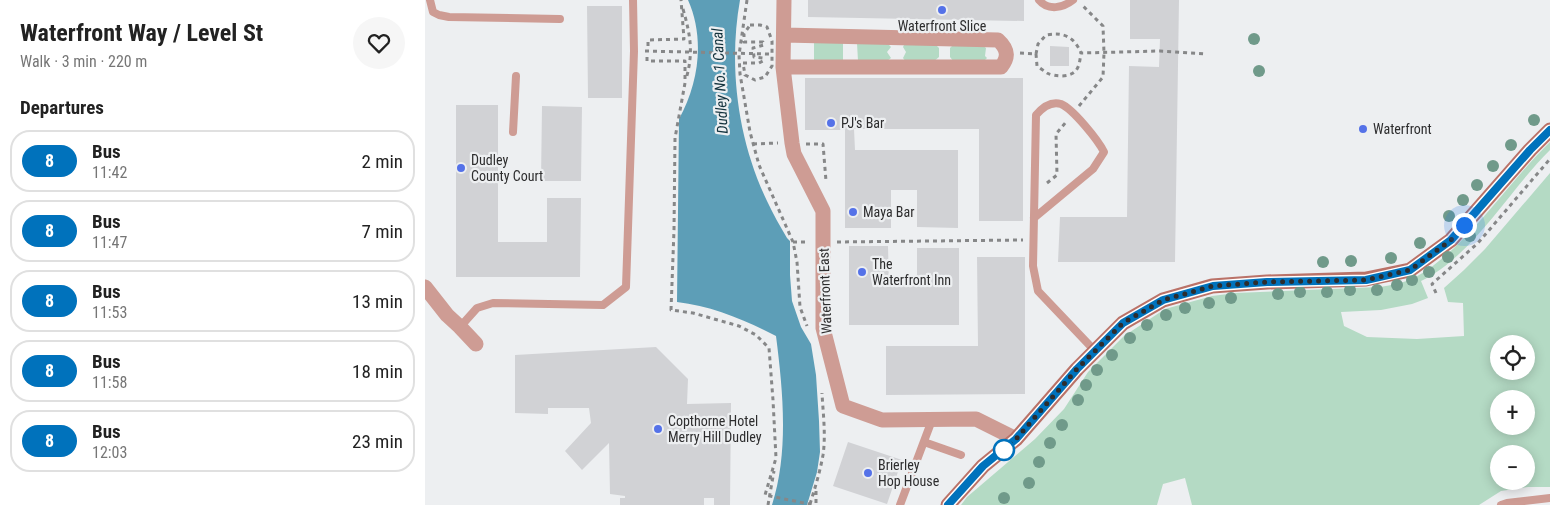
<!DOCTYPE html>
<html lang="en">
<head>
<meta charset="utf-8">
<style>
  body { margin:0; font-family:"Roboto Condensed",sans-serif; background:#f6f6f6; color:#222; height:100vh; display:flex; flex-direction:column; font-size:19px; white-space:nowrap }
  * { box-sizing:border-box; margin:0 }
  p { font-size:16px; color:#767676 }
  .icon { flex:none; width:28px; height:28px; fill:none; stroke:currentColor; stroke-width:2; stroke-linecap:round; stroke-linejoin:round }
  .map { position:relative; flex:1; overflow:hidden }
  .side { display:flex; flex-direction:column; background:#fff; width:425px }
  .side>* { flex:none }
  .badge { padding:0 10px; border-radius:16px; font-size:18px; line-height:32px }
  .buttons { position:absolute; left:1065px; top:335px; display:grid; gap:10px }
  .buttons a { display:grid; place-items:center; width:45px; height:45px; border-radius:50%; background:#fff; box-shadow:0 2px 12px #0003; font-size:25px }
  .you { position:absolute; width:25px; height:25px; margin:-12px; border:4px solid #fff; border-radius:50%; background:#1a73e8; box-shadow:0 0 0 8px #1a73e833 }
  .map>.badge { position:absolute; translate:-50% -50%; box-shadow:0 0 0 2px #fff }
  h2 { padding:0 20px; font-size:19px; line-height:45px }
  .round { display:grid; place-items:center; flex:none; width:52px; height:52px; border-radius:26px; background:#f6f6f6 }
  .overview { display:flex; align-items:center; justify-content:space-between; height:85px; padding:0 20px }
  h1 { font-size:24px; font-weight:700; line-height:38px }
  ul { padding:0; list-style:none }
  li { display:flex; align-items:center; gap:15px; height:62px; margin:0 10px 8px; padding:0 10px; border:2px solid #e0e0e0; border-radius:20px }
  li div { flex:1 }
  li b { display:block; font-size:19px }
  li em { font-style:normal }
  li .badge { min-width:55px; font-weight:700; text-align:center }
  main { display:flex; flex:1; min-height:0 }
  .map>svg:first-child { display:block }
</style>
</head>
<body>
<main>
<section class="side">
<div class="overview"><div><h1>Waterfront Way / Level St</h1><p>Walk · 3 min · 220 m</p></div><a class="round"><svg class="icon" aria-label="heart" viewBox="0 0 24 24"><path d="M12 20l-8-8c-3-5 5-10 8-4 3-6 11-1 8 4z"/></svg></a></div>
<h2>Departures</h2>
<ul>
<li><span class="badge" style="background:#0072bc;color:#fff">8</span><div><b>Bus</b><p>11:42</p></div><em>2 min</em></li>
<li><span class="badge" style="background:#0072bc;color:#fff">8</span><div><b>Bus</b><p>11:47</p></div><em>7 min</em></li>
<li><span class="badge" style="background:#0072bc;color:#fff">8</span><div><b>Bus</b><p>11:53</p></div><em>13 min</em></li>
<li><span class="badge" style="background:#0072bc;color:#fff">8</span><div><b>Bus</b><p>11:58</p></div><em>18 min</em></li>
<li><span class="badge" style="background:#0072bc;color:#fff">8</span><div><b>Bus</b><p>12:03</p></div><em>23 min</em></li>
</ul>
</section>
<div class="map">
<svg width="1125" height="505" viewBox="0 0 1125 505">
  <rect width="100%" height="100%" fill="#edeff1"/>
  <!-- green -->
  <path fill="#b4dac4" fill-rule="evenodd" d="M389,42H418V61L389,62Z
    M432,43H462L466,47L462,52L466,58L462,61H433Z
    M480,43H509L514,48V57L508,62H481L478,58L481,52L478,47Z
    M529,44L557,45L561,48L560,56L562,58L558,62H529L525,57V48Z
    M1125,142V150C1084,190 1048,256 996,281L1003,298L987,304L956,310L916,312L919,326L942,337L992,339L1039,336L1038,303L1023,302L1019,288L1039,270L1060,249L1125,173V487H1103L1076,491L1054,505H767L760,478L738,484L732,505H536L542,497L610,439L639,409L663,372L699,336L740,309L787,296L811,293L955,287C967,285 978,283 989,278C1004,270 1017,259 1029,248C1064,215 1091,175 1125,142ZM1074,344H1101V371H1074ZM1074,399H1101V426H1074ZM1074,454H1101V481H1074Z"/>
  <!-- water -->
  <path fill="#5d9eb7" d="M263,0H315C303,67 313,140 342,201C348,214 355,226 362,238L365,241V275L367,301L376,327L386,344L391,375L394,421L395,452L392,472L382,505H347C364,451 358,391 351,336C320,320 287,306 252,302L254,119C274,83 280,38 263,0Z"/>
  <!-- building -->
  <path fill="#d1d2d5" d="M383,0H599V21L383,17Z
    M705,0H754L750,262H633L635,217H702L704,66L734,67L735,39H705Z
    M162,6H197V98H163Z
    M625,46L644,47V66H625Z
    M380,78H598V221H554V129H429L430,150H533V228L492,227V190H466V228H420V130H380Z
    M31,105H73V242H122V198H156L155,277H31Z
    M117,106L157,107L156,181H116Z
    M424,246H463L464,286H492V248H534V325H424Z
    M552,257H600V394L461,395V346H553Z
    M231,347L263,379L262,404L306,403L305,505H289V498H279V505H195V498H200V496L185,494L184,443L157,470L140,451L166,423L164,408H123V414L90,413V355Z
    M423,442L477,460L462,504L408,486Z"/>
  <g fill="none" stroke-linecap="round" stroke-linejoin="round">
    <!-- path -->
    <path stroke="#868788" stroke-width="3" stroke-dasharray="4 4" stroke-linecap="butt" d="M322,0L314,55L315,74L319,97L325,132L334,165L368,242L372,262L375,307L382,326
      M258,9C265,34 269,52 261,79
      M325,25H335L342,27L347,41V66L340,77L330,80L320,75L318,63H334L338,61V58L329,57L328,48L339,45L338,42H319V34Z
      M223,46V40L259,39L256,0
      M220,51L344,54
      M595,53L611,54L613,44L621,35C638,32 649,36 656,53L735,51L782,54
      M611,54L612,66C615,68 619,71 622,73C630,77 647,78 652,69C655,64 655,58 656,53
      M222,57V61H260V83L250,138L249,230L246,310L268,313L314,326L331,335L344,348L348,400L351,458L340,495L389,505
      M654,106L678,77L679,53L678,26L657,5
      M328,144L353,143
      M381,144H398L401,181
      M622,183L632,175L631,134L641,122
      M368,242H383
      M412,242L598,240
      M1011,293L1007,284L1053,243L1125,159
      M391,491V505
      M385,504C390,488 395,472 398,455C401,435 398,413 397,393
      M343,505L349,471"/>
    <!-- lane -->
    <path stroke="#ce9c94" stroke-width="8" d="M5,0L8,12L14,15L24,17L135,19
      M614,0C623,11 638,8 648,0
      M88,132L91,76
      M609,218L668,169L679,152C673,140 648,109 636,104C626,101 617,108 611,115L608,266L613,291L670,351
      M35,327L52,308L68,303L178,305L201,287L209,51L208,0
      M499,442L536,455
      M475,505L507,420
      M1076,505L1082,503L1125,498"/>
    <!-- street -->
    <path stroke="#ce9c94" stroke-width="15" d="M359,0L358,67L367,143L369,154L398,211V328L418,406L457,420L551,419L591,439
      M358,67H576C584,57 583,49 573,40L359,35
      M0,287L22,315L35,327L51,344"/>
    <!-- secondary -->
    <path stroke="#ba7268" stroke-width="15" d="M523,505L558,466L591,439L652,369L698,323L738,300L787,286L842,282L941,279L985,270L1026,240L1105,150L1125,130"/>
  </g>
  <!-- trees -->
  <g fill="#709a8a">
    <circle cx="829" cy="39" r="6"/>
    <circle cx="834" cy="71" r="6"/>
    <circle cx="1109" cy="120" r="6"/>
    <circle cx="1086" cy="145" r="6"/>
    <circle cx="1068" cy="166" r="6"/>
    <circle cx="1052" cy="185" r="6"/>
    <circle cx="1038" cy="200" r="6"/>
    <circle cx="1024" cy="216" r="6"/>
    <circle cx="1045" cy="236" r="6"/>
    <circle cx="995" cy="243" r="6"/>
    <circle cx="1023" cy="257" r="6"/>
    <circle cx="966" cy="258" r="6"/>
    <circle cx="926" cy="261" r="6"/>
    <circle cx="898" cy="262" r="6"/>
    <circle cx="1004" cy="272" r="6"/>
    <circle cx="987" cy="280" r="6"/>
    <circle cx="972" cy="285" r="6"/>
    <circle cx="925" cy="290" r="6"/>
    <circle cx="952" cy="290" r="6"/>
    <circle cx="875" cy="292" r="6"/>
    <circle cx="902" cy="292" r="6"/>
    <circle cx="853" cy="294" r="6"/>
    <circle cx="806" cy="298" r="6"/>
    <circle cx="784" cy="303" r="6"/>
    <circle cx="760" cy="308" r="6"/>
    <circle cx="741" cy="315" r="6"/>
    <circle cx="722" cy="325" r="6"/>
    <circle cx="705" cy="338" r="6"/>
    <circle cx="687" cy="355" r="6"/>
    <circle cx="672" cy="370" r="6"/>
    <circle cx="661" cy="385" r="6"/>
    <circle cx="653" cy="400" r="6"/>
    <circle cx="637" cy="425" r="6"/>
    <circle cx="625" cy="443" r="6"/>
    <circle cx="614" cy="462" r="6"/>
    <circle cx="604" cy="483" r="6"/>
    <circle cx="579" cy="498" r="6"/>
  </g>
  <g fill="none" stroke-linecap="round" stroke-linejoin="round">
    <defs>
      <path id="line" d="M523,505L558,466L591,439L652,369L698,323L738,300L788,286L842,282L941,280L985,270L1026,240L1105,150L1125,130"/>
    </defs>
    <!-- line casing -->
    <use href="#line" stroke="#fff" stroke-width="11"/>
    <!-- line -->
    <use href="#line" stroke="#0072bc" stroke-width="8"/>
    <!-- walk -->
    <path stroke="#2d2d2e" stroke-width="5" stroke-dasharray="0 9" d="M579,450L591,439L652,369L698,323L738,300L788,286L842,282L941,280L985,270L1026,240L1039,225"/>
  </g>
  <!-- markers -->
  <g fill="#5572e8" stroke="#edeff1" stroke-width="2">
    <circle cx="517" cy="10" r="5"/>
    <circle cx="406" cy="123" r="5"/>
    <circle cx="938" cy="129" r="5"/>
    <circle cx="36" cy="168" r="5"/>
    <circle cx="428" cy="212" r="5"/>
    <circle cx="437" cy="272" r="5"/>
    <circle cx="233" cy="429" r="5"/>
    <circle cx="443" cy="473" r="5"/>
  </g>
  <circle fill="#fff" stroke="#0072bc" stroke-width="2.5" cx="579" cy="450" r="10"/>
  <g text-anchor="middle" stroke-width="4.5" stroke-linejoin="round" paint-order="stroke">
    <!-- poi labels -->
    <g font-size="14" fill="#2d2d2e" stroke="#edeff1" text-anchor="start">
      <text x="517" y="31" text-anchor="middle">Waterfront Slice</text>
      <text x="416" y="128">PJ's Bar</text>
      <text x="948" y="134">Waterfront</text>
      <text x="46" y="165">Dudley<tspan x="46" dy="16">County Court</tspan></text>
      <text x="438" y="217">Maya Bar</text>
      <text x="447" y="269">The<tspan x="447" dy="16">Waterfront Inn</tspan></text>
      <text x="243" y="426">Copthorne Hotel<tspan x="243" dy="16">Merry Hill Dudley</tspan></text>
      <text x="453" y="470">Brierley<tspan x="453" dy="16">Hop House</tspan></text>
    </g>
    <!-- street labels -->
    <g font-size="14" fill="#2d2d2e" stroke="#edeff1">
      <text transform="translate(400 291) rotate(-92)" y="5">Waterfront East</text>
    </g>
    <!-- water labels -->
    <g font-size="15" font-style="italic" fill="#12323d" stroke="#edeff1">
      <text transform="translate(295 81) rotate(-93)" y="5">Dudley No.1 Canal</text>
    </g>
  </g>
</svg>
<div class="buttons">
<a><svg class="icon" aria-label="locate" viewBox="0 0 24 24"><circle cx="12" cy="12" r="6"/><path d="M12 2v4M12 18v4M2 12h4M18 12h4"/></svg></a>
<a>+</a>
<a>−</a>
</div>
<div class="you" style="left:1039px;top:225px"></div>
</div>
</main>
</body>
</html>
